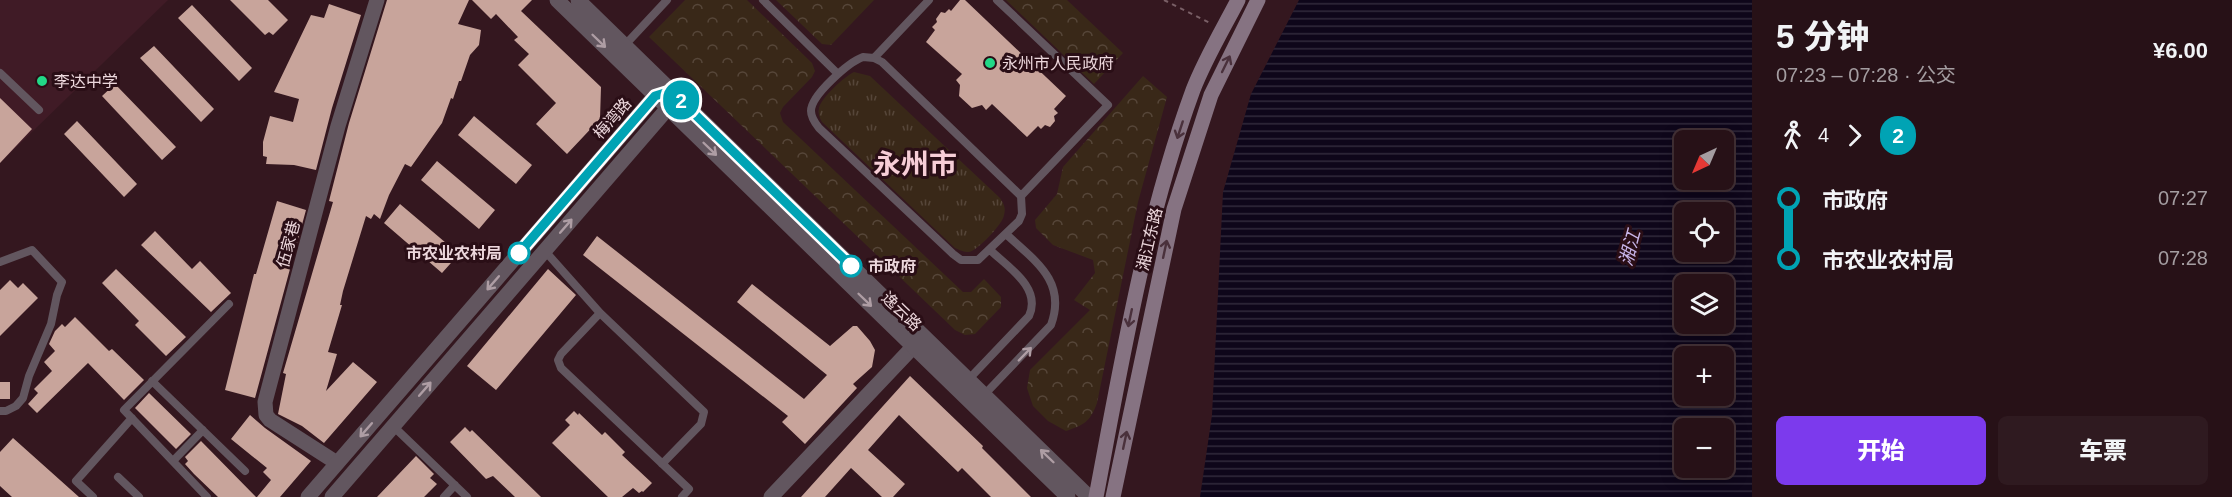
<!DOCTYPE html>
<html lang="zh">
<head>
<meta charset="utf-8">
<style>
  body { margin:0; font-family:Helvetica,"Noto Sans SC",sans-serif; background:#2f1a20; color:#f1f3f6; height:100vh; display:flex; flex-direction:column; font-size:22px; white-space:nowrap }
  * { box-sizing:border-box; margin:0 }
  p { font-size:20px; color:#a49da1 }
  .icon { flex:none; width:33px; height:33px; fill:none; stroke:currentColor; stroke-width:2; stroke-linecap:round; stroke-linejoin:round }
  .map { position:relative; flex:1; overflow:hidden }
  .sheet { display:flex; flex-direction:column; background:#271117; width:480px }
  .sheet>* { flex:none }
  .badge { padding:0 12px; border-radius:20px; font-size:21px; line-height:39px }
  .needle { width:39px; rotate:224deg }
  .tools { position:absolute; left:1674px; top:130px; display:grid; gap:12px }
  .tools a { display:grid; place-items:center; width:60px; height:60px; border-radius:9px; background:#271117; box-shadow:0 3px 15px #0003,0 0 0 2px #433136; font-size:30px }
  .map>.badge { position:absolute; translate:-50% -50%; box-shadow:0 0 0 3px #fff }
  .legs { display:flex; align-items:center; gap:9px; height:66px; padding:0 24px; font-size:20px }
  .legs p { margin-inline-start:auto }
  .head { display:flex; align-items:center; justify-content:space-between; height:102px; padding:0 24px }
  h1 { font-size:33px; font-weight:800; line-height:45px }
  .action { display:flex; gap:12px; margin-top:auto; padding:12px 24px }
  .action a { flex:1; height:69px; border-radius:9px; background:#7c3aed; color:#fff; font-size:24px; font-weight:800; line-height:69px; text-align:center }
  .action a+a { background:#2f1a20; color:#f1f3f6 }
  ul { padding:0 24px; list-style:none }
  li { display:flex; align-items:center; gap:21px; height:60px; font-size:22px }
  li i { display:grid; place-items:center; width:9px; height:100%; margin:0 8px; background:currentColor }
  li i::after { content:''; width:15px; height:15px; margin:-8px; border:4px solid; border-radius:50%; background:#271117 }
  li p { margin-inline-start:auto }
  li:first-child i { background:linear-gradient(#0000 50%,currentColor 0) }
  li:last-child i { background:linear-gradient(currentColor 50%,#0000 0) }
  main { display:flex; flex:1; min-height:0 }
  .map>svg:first-child { display:block }
</style>
</head>
<body>
<main>
<div class="map">
<svg width="1752" height="497" viewBox="0 0 1752 497">
  <defs>
    <pattern id="grass-tufts" width="24" height="20" patternUnits="userSpaceOnUse" patternTransform="scale(1.5)"><rect width="24" height="20" fill="#392818"/><path d="M3 7l-1-3M5 7V3M7 7l1-3M15 17l-1-3M17 17v-4M19 17l1-3" fill="none" stroke="#564639"/></pattern>
    <pattern id="forest-crowns" width="20" height="18" patternUnits="userSpaceOnUse" patternTransform="scale(1.5)"><rect width="20" height="18" fill="#392818"/><path d="M2 6a3 3 0 1 1 6 0M12 15a3 3 0 1 1 6 0" fill="none" stroke="#564639"/></pattern>
    <pattern id="water-rules" width="6" height="5" patternUnits="userSpaceOnUse" patternTransform="scale(1.5)"><rect width="6" height="5" fill="#0e061a"/><path d="M0 2.5h6" fill="none" stroke="#312a3b"/></pattern>
  </defs>
  <rect width="100%" height="100%" fill="#34171f"/>
  <!-- built -->
  <path fill="#401b26" d="M0,0H168L0,163Z"/>
  <!-- grass -->
  <path fill="url(#grass-tufts)" d="M854,72L870,76L1000,198C1004,204 1006,208 1004,215C1003,224 977,251 969,252C963,252 960,250 955,248L822,122C819,117 818,113 819,108C821,98 845,76 854,72Z"/>
  <!-- forest -->
  <path fill="url(#forest-crowns)" d="M685,0H747L812,63L815,71L812,77L783,107L780,113L783,122L963,292H971L984,279L1001,297V307L975,334L965,335L955,330L649,37Z
    M776,0H874L831,45L822,44Z
    M1006,0H1067L1123,53L1094,84Z
    M1143,76L1167,97L1138,202L1097,403C1090,422 1084,425 1066,431L1048,421L1033,406L1027,388L1030,370L1090,310L1074,300L1095,273L1093,260L1053,245L1036,228L1035,220L1057,194L1063,167Z"/>
  <!-- water -->
  <path fill="url(#water-rules)" fill-rule="evenodd" d="M1299,0H1752V497H1200L1212,415L1223,192L1251,94ZM1684,141H1724V180H1684ZM1684,213H1724V252H1684ZM1684,285H1724V324H1684ZM1684,357H1724V396H1684ZM1684,429H1724V468H1684Z"/>
  <!-- building -->
  <path fill="#c8a49b" d="M230,0H268L288,20L273,35L269,32L265,35Z
    M387,0H469L458,24L481,30L479,45L470,55L461,81H459L453,99L451,98L442,123L411,167L405,164L389,195L380,219L374,214L371,219L366,216L343,291L340,305H342L328,352L337,354L326,391L353,362L377,382L324,443L302,426L278,414L286,374L283,373L333,202L329,201L349,123Z
    M472,0H532L521,11L601,87L600,119L567,154L536,124L556,103L518,65L529,54L514,40L518,37L496,14L491,19Z
    M960,0H965L1066,96L1054,109L1058,113L1054,116L1055,121L1050,127L1045,125L1041,129L1038,126L1027,137L992,104L986,110L982,105L972,108L959,96L960,85L956,80L962,74L926,42L935,30L932,27L937,22L936,19L941,12L945,13L949,9L951,11Z
    M329,4L361,15L332,108L316,170L294,165L266,164L267,157L263,156V142L270,116L293,122L299,99L274,92L311,15L324,18Z
    M192,5L252,68L239,81L178,18Z
    M154,46L214,109L201,122L140,58Z
    M115,84L176,147L162,160L102,96Z
    M0,98L32,129L0,163Z
    M474,116L532,165L516,184L458,135Z
    M77,121L137,184L124,197L64,134Z
    M437,161L495,210L479,229L421,180Z
    M277,201L306,210L255,398L225,390L254,274H256Z
    M400,204L459,254L442,273L384,223Z
    M155,231L192,269L200,261L231,293L211,312L141,245Z
    M597,236L804,399L827,375L737,302L752,284L830,346L853,326H857L870,341L875,350L872,367L853,384L857,388L805,444L782,422L788,416L583,255Z
    M116,269L186,337L166,356L135,325L139,321L102,283Z
    M548,269L576,295L496,390L467,366Z
    M10,280L18,288L23,283L38,298L0,336V290Z
    M75,317L109,351L112,349L144,380L124,400L88,363L37,413L28,404L38,393L34,389L52,371L44,362L55,351L49,344L55,331L62,324L65,327Z
    M910,376L983,446L982,448L1031,497H991L962,468L958,472L899,415L868,450L905,484L893,497H882L851,468L825,497H801Z
    M0,382H10V399H0Z
    M149,393L191,434L176,449L135,408Z
    M574,411L578,415L579,413L602,435L605,432L625,452L622,455L652,483L643,492L642,491L639,493L633,488L622,497H608L552,443L570,425L565,420Z
    M250,415L265,428L311,461L280,497H257L271,480L263,472L267,468L231,439Z
    M465,427L470,432L472,430L541,497H515L493,476L486,479L450,442Z
    M13,438L79,497H12L0,486V452Z
    M201,441L256,497H218L194,474L185,464L188,461L185,457Z
    M416,456L434,474L430,478L437,484L424,497H377Z"/>
  <g fill="none" stroke-linecap="round" stroke-linejoin="round">
    <!-- path -->
    <path stroke="#795f66" stroke-width="2" stroke-dasharray="4.5 4.5" stroke-linecap="butt" d="M1164,0L1210,23"/>
    <!-- service -->
    <path stroke="#62565f" stroke-width="8" d="M763,0L838,74
      M997,0L1108,105L1021,196
      M625,45L667,0
      M863,57L874,58L882,62L1021,196L1022,214L1019,221L978,260H961L953,254L819,128C815,123 811,117 811,111C811,95 849,62 863,57Z
      M874,58L929,0
      M0,73L39,110
      M545,251L600,313L704,412L701,424L662,464
      M0,262L32,250L62,282L57,295L51,324L29,376L23,398L16,406L6,411H0
      M600,313L561,354L558,360L561,368L689,489L682,497
      M968,380L1029,316C1042,288 1008,267 990,250
      M152,381L245,471
      M984,395L1051,325C1067,281 1035,261 1006,234
      M393,426L467,497
      M173,461L203,430
      M118,477L139,497
      M93,497L76,481L132,418
      M207,497L124,410L229,304
      M444,497L455,485"/>
    <!-- minor -->
    <path stroke="#62565f" stroke-width="15" d="M337,463L270,420L266,415L265,402L338,126L377,0
      M771,497L913,347"/>
    <!-- tertiary -->
    <path stroke="#62565f" stroke-width="15" d="M557,0L1068,497
      M578,0L1089,497
      M308,497L655,96L664,93
      M332,497L668,108L670,100"/>
    <!-- secondary -->
    <path stroke="#867382" stroke-width="15" d="M1096,497C1122,360 1145,221 1193,90C1205,59 1223,29 1238,0
      M1113,497L1174,209L1211,95L1258,0"/>
  </g>
  <!-- one-way arrows -->
  <defs><path id="oneway-shaft" d="M-6 0H5M1.5-3L5.5 0L1.5 3" fill="none" stroke-width="1.6" stroke-linecap="round" stroke-linejoin="round" transform="scale(1.5)"/></defs>
  <g stroke="#ae9da4">
    <use href="#oneway-shaft" transform="translate(599 41) rotate(44)"/>
    <use href="#oneway-shaft" transform="translate(710 149) rotate(44)"/>
    <use href="#oneway-shaft" transform="translate(566 226) rotate(-49)"/>
    <use href="#oneway-shaft" transform="translate(493 283) rotate(131)"/>
    <use href="#oneway-shaft" transform="translate(865 300) rotate(44)"/>
    <use href="#oneway-shaft" transform="translate(1025 354) rotate(-46)"/>
    <use href="#oneway-shaft" transform="translate(425 389) rotate(-49)"/>
    <use href="#oneway-shaft" transform="translate(366 430) rotate(131)"/>
    <use href="#oneway-shaft" transform="translate(1047 456) rotate(-136)"/>
  </g>
  <g stroke="#4a313c">
    <use href="#oneway-shaft" transform="translate(1226 64) rotate(-64)"/>
    <use href="#oneway-shaft" transform="translate(1180 130) rotate(108)"/>
    <use href="#oneway-shaft" transform="translate(1165 249) rotate(-78)"/>
    <use href="#oneway-shaft" transform="translate(1130 318) rotate(102)"/>
    <use href="#oneway-shaft" transform="translate(1125 440) rotate(-78)"/>
  </g>
  <g fill="none" stroke-linecap="round" stroke-linejoin="round">
    <defs>
      <path id="line-1" d="M519,253L655,96L671,91L851,266"/>
    </defs>
    <!-- line-1 casing -->
    <use href="#line-1" stroke="#fff" stroke-width="14"/>
    <!-- line-1 -->
    <use href="#line-1" stroke="#00a3b4" stroke-width="9"/>
  </g>
  <!-- markers -->
  <g fill="#22d887" stroke="#2a0e16" stroke-width="2">
    <circle cx="990" cy="63" r="6"/>
    <circle cx="42" cy="81" r="6"/>
  </g>
  <g fill="#fff" stroke="#00a3b4" stroke-width="3">
    <circle cx="519" cy="253" r="10"/>
    <circle cx="851" cy="266" r="10"/>
  </g>
  <g text-anchor="middle" stroke-width="6" stroke-linejoin="round" paint-order="stroke">
    <!-- poi labels -->
    <g font-size="16" fill="#ecd7dc" stroke="#2a0e16" text-anchor="start">
      <text x="1002" y="69">永州市人民政府</text>
      <text x="54" y="87">李达中学</text>
    </g>
    <!-- street labels -->
    <g font-size="16" fill="#ecd7dc" stroke="#2a0e16">
      <text transform="translate(612 118) rotate(-49)" y="6">梅湾路</text>
      <text transform="translate(1149 239) rotate(-77)" y="6">湘江东路</text>
      <text transform="translate(288 244) rotate(-75)" y="6">伍家巷</text>
      <text transform="translate(902 311) rotate(44)" y="6">逸云路</text>
    </g>
    <!-- stop labels -->
    <g font-size="16" font-weight="bold" fill="#ecd7dc" stroke="#2a0e16" text-anchor="end">
      <text x="502" y="259">市农业农村局</text>
      <text x="868" y="272" text-anchor="start">市政府</text>
    </g>
    <!-- water labels -->
    <g font-size="18" font-style="italic" fill="#c7b4e8" stroke="#2a0e16">
      <text transform="translate(1630 248) rotate(-75)" y="6">湘江</text>
    </g>
    <!-- town labels -->
    <g font-size="28" font-weight="bold" fill="#f7ced7" stroke="#2a0e16">
      <text x="915" y="174">永州市</text>
    </g>
  </g>
</svg>
<div class="tools">
<a><svg class="needle" viewBox="-14 -14 28 28"><path d="M0-13l5 13h-10z" fill="#e53935"/><path d="M0 13l5-13h-10z" fill="#a49da1"/></svg></a>
<a><svg class="icon" aria-label="locate" viewBox="0 0 24 24"><circle cx="12" cy="12" r="6"/><path d="M12 2v4M12 18v4M2 12h4M18 12h4"/></svg></a>
<a><svg class="icon" aria-label="layers" viewBox="0 0 24 24"><path d="M12 4l9 5-9 5-9-5zM3 14l9 5 9-5"/></svg></a>
<a>+</a>
<a>−</a>
</div>
<b class="badge" style="left:681px;top:100px;background:#00a3b4;color:#fff">2</b>
</div>
<section class="sheet">
<div class="head"><div><h1>5 分钟</h1><p>07:23 – 07:28 · 公交</p></div><b>¥6.00</b></div>
<div class="legs"><svg class="icon" aria-label="walk" viewBox="0 0 24 24"><circle cx="13" cy="4" r="2"/><path d="M13 8l-2 6 4 7M11 14l-3 7M7 12l3-4h3l4 4"/></svg>4<svg class="icon" aria-label="forward" viewBox="0 0 24 24"><path d="M9 5l7 7-7 7"/></svg><b class="badge" style="background:#00a3b4;color:#fff">2</b></div>
<ul>
<li><i style="color:#00a3b4"></i><b>市政府</b><p>07:27</p></li>
<li><i style="color:#00a3b4"></i><b>市农业农村局</b><p>07:28</p></li>
</ul>
<div class="action"><a>开始</a><a>车票</a></div>
</section>
</main>
</body>
</html>
